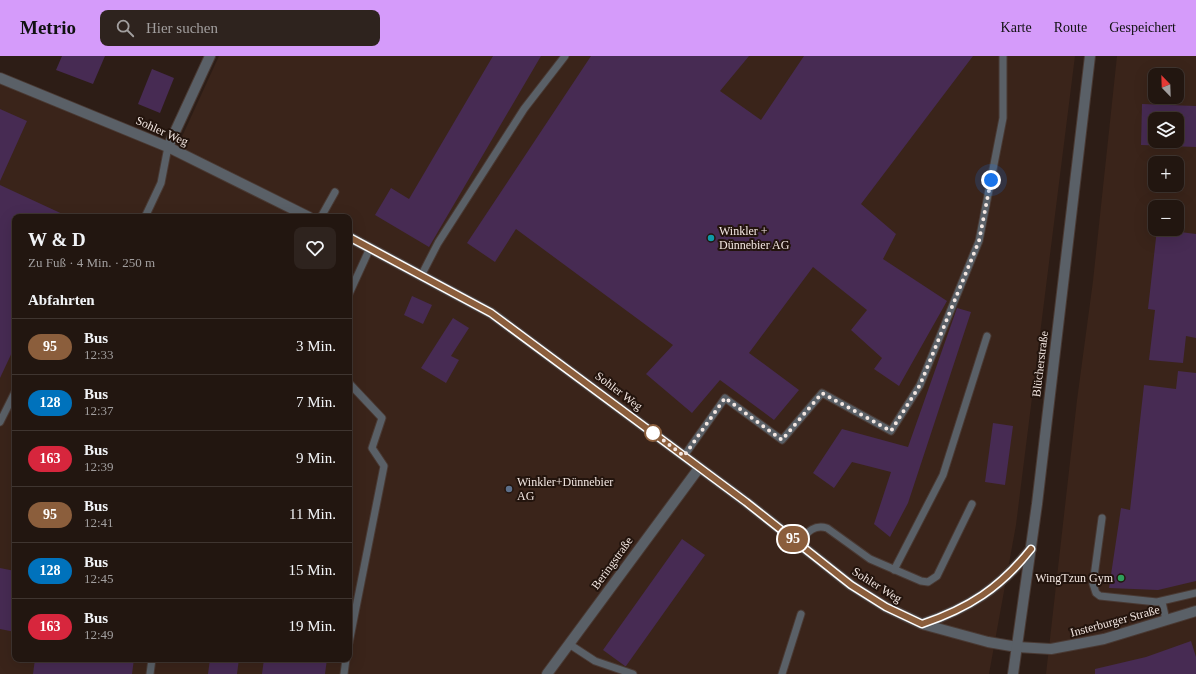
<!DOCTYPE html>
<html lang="de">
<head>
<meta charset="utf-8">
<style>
  body { margin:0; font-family:"Times New Roman",serif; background:#2e231e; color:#f1f3f6; height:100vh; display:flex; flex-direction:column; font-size:15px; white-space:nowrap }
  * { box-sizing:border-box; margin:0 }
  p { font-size:13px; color:#a29f9f }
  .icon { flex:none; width:22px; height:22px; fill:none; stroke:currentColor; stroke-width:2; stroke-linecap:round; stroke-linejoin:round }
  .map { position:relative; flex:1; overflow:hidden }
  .details { position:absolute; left:12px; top:158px; width:340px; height:448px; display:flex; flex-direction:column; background:#221610; border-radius:8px; box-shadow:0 4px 16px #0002,0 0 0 1px #3f3530 }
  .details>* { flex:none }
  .badge { padding:0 8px; border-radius:13px; font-size:14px; line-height:26px }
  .needle { width:26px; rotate:337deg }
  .fabs { position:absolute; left:1148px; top:12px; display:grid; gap:8px }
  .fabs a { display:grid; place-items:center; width:36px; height:36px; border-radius:8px; background:#221610; box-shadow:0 4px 16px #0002,0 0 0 1px #3f3530; font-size:20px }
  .you { position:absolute; width:20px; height:20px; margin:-10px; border:3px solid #fff; border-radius:50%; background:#1a73e8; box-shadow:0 0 0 6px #1a73e833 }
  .map>.badge { position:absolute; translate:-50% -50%; box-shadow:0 0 0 2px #fff }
  h2 { padding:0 16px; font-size:15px; line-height:36px }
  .round { display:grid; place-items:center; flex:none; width:42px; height:42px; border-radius:8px; background:#2e231e }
  .overview { display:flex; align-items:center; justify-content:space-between; height:68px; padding:0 16px }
  h1 { font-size:19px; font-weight:700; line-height:30px }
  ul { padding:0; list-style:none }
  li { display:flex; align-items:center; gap:12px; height:56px; padding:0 16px; border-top:1px solid #3f3530 }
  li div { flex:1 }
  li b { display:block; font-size:15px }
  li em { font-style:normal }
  li .badge { min-width:44px; font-weight:700; text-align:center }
  header { display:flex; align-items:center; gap:24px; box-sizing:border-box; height:56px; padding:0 20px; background:#d59bfa; color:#111 }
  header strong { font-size:19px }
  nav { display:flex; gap:22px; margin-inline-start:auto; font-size:14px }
  .search { width:280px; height:36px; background:#2e231e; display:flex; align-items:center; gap:10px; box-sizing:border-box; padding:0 14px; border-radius:8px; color:#a29f9f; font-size:15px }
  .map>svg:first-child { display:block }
</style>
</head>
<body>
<header>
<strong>Metrio</strong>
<div class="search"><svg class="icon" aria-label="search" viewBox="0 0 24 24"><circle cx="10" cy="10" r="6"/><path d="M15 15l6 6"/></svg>Hier suchen</div>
<nav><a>Karte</a><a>Route</a><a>Gespeichert</a></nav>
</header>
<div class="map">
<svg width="1196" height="618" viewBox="0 0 1196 618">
  <rect width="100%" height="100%" fill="#2d1d16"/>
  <!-- built -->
  <path fill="#3a241a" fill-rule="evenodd" d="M219,0H1075L1016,469L989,618H0V24L174,98ZM15,161H349V603H15Z
    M1117,0H1196V618H1046L1077,344L1093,225ZM1155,19H1177V41H1155ZM1155,63H1177V85H1155ZM1155,107H1177V129H1155ZM1155,151H1177V173H1155Z"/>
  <!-- building -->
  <path fill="#472b53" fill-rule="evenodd" d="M62,0H105L93,28L56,14Z
    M493,0H541L429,191L375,159L391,132L409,143Z
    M591,0H749L720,35L761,64L804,0H973L861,148L896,178L883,203L947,245L899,330L874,313L882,302L851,274L867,254L813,211L749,297L799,334L774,364L720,324L692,357L646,318L673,289L516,173L495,206L467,187Z
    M152,13L174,22L160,57L138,48Z
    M1142,48L1196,50V91L1141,89ZM1155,63H1177V85H1155Z
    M0,53L27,65L0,125Z
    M0,129L69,161H15V290L0,322Z
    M1157,173L1196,178V282L1186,280L1183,307L1149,304L1155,254L1148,253Z
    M412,240L432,249L423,268L404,259Z
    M957,252L971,256L908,447L890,481L874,468L891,416L852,406L834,432L813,417L842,373L908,391Z
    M453,262L469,272L451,300L459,304L446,327L421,312Z
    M1178,315L1196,317V525L1158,534L1109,532L1121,452L1130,454L1144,329L1176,333Z
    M993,367L1013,370L1005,429L985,426Z
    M682,483L705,499L626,610H625L603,594Z
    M0,512L15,515V576L0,573Z
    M1191,585L1196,601V618H1095V613L1146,601Z
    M35,603H134L132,618H33Z
    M210,603H239L237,618H208Z
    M264,603H327L325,618H262Z"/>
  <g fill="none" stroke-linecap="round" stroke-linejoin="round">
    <defs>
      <path id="service" d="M145,161L161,127L168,91
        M321,161L335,136
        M421,220L438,187L524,53L565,0
        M349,238L370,192
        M349,327L382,362L372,392L384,410L349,587
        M0,366L15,336
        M684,400L725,342L782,384L822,337L891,375L920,329L979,185L1003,62V0
        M1102,462L1093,528L1096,537L1100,540L1157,546L1196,537
        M798,487C807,477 813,468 827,472L870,503L921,525L928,526L937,520L972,448
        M894,514L943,419L987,280
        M1162,546L1166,564
        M569,588L595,605L633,618
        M150,618L152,603
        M344,618L346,603
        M782,618L801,558"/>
      <path id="minor" d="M0,22L168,91L309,161
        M168,91L210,0
        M349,181L491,257L746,446L851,529L886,551L922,568L988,586L1017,591L1051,593L1104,583L1196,555
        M922,568C969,552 1000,532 1031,493
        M547,618L699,412"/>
      <path id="tertiary" d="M1013,618L1037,448L1090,0"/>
    </defs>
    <!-- service casing -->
    <use href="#service" stroke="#493933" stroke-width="9"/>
    <!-- minor casing -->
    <use href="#minor" stroke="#493933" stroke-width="12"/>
    <!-- tertiary casing -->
    <use href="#tertiary" stroke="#493933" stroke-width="12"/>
    <!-- service -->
    <use href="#service" stroke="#5a6067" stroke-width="7"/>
    <!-- minor -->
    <use href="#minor" stroke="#5a6067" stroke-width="10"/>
    <!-- tertiary -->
    <use href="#tertiary" stroke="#5a6067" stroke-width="10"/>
  </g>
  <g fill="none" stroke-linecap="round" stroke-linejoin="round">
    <defs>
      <path id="line" d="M349,181L491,257L746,446L851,529L886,551L922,568C969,552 1000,532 1031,493"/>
    </defs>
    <!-- line casing -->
    <use href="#line" stroke="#fff" stroke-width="9"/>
    <!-- line -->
    <use href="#line" stroke="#8b5e3c" stroke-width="6"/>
    <!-- walk -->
    <path stroke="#f3e7e2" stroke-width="4" stroke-dasharray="0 7.2" d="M653,377L650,374L684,400L725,342L782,384L822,337L891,375L920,329L979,185L991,124"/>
  </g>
  <!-- markers -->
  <circle fill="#0f9aa8" stroke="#23140d" stroke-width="1.5" cx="711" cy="182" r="4"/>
  <circle fill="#fff" stroke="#8b5e3c" stroke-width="2" cx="653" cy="377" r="8"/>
  <circle fill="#5c6f8a" stroke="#23140d" stroke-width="1.5" cx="509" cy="433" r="4"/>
  <circle fill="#2e9e5b" stroke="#23140d" stroke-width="1.5" cx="1121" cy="522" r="4"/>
  <g text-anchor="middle" stroke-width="4" stroke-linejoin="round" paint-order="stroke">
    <!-- street labels -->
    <g font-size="12" fill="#f3e7e2" stroke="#23140d">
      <text transform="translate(162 75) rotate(24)" y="4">Sohler Weg</text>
      <text transform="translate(1040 308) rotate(-83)" y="4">Blücherstraße</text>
      <text transform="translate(619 335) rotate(37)" y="4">Sohler Weg</text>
      <text transform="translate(612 507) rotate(-54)" y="4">Beringstraße</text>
      <text transform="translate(877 529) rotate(32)" y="4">Sohler Weg</text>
      <text transform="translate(1115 565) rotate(-15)" y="4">Insterburger Straße</text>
    </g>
    <!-- poi labels -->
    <g font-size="12" fill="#f3e7e2" stroke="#23140d" text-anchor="start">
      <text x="719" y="179">Winkler +<tspan x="719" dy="14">Dünnebier AG</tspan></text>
      <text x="517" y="430">Winkler+Dünnebier<tspan x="517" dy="14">AG</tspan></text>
      <text x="1113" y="526" text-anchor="end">WingTzun Gym</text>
    </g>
  </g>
</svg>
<div class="fabs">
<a><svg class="needle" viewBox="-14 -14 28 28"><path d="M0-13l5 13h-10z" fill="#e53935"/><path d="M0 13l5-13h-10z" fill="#a29f9f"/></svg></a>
<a><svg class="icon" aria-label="layers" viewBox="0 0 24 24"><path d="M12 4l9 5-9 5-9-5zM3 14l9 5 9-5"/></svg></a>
<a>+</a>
<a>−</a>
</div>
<div class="you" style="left:991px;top:124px"></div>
<b class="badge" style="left:793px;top:483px;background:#8b5e3c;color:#fff">95</b>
<section class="details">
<div class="overview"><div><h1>W &amp; D</h1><p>Zu Fuß · 4 Min. · 250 m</p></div><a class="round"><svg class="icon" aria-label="heart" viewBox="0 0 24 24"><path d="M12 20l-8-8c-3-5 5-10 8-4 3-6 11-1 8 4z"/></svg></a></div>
<h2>Abfahrten</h2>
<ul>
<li><span class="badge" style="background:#8b5e3c;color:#fff">95</span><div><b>Bus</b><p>12:33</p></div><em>3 Min.</em></li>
<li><span class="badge" style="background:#0072bc;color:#fff">128</span><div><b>Bus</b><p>12:37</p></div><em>7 Min.</em></li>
<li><span class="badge" style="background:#d7263d;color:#fff">163</span><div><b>Bus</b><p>12:39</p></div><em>9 Min.</em></li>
<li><span class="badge" style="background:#8b5e3c;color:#fff">95</span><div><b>Bus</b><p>12:41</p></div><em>11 Min.</em></li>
<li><span class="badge" style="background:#0072bc;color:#fff">128</span><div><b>Bus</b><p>12:45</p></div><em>15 Min.</em></li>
<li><span class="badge" style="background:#d7263d;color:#fff">163</span><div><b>Bus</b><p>12:49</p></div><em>19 Min.</em></li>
</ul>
</section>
</div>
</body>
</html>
